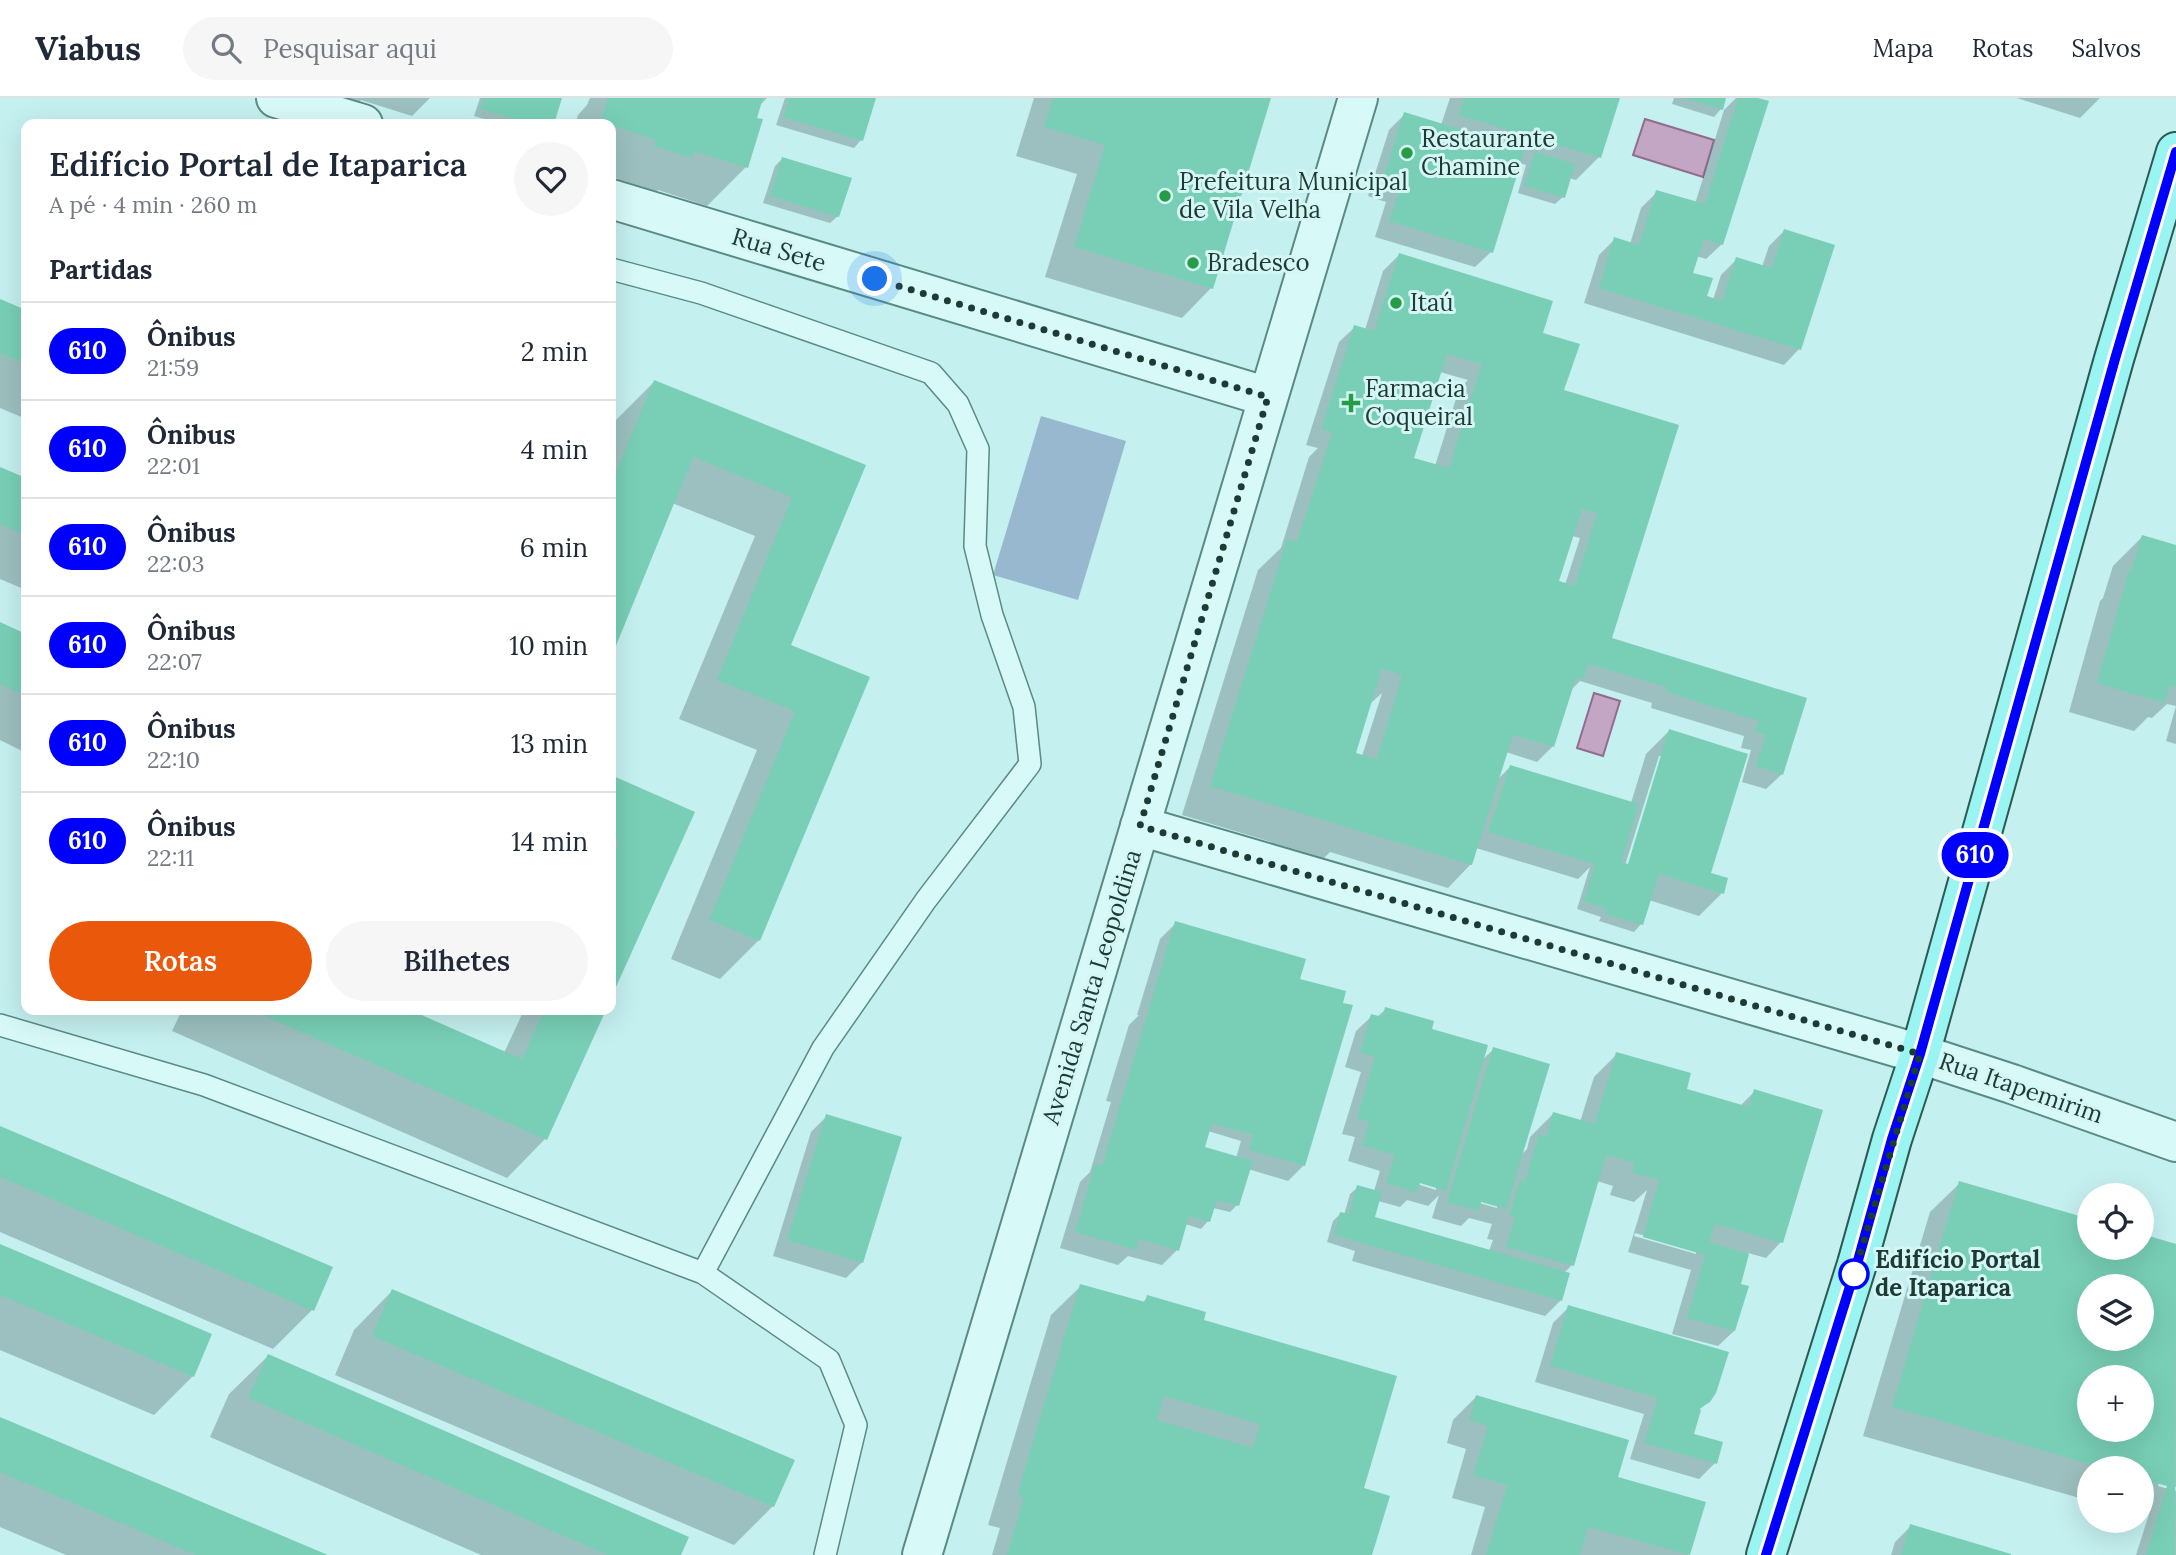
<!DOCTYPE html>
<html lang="pt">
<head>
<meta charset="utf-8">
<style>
  body { margin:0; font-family:Lora,serif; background:#f6f6f7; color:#1f2937; height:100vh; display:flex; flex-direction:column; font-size:26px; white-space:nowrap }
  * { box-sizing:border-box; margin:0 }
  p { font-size:23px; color:#747a83 }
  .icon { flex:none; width:38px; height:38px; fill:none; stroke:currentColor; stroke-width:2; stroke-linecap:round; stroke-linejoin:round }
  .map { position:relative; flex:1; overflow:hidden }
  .side { position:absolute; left:21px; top:21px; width:595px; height:896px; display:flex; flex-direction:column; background:#fff; border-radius:14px; box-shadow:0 7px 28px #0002 }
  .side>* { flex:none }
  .badge { padding:0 14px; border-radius:23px; font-size:24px; line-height:46px }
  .fabs { position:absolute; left:2077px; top:1085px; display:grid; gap:14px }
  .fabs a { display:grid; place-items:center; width:77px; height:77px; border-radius:50%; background:#fff; box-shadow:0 7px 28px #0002; font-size:35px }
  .you { position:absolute; width:35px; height:35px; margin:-18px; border:5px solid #fff; border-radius:50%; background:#1a73e8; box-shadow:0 0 0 10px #1a73e833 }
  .map>.badge { position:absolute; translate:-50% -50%; box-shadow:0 0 0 4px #fff }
  h2 { padding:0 28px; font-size:26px; line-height:63px }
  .round { display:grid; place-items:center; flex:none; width:74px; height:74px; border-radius:37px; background:#f6f6f7 }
  .overview { display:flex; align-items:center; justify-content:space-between; height:119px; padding:0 28px }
  h1 { font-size:33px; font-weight:600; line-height:52px }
  .primary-button { display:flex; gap:14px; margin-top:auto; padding:14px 28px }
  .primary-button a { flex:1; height:80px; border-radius:42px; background:#ea580c; color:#fff; font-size:28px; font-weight:600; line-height:80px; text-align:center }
  .primary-button a+a { background:#f6f6f7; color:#1f2937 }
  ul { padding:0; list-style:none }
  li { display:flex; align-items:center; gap:21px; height:98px; padding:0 28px; border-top:2px solid #e0e1e3 }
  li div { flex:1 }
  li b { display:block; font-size:26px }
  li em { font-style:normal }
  li .badge { min-width:77px; font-weight:700; text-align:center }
  header { display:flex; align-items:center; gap:42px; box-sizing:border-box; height:98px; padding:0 35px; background:#fff; border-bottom:2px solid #e0e1e3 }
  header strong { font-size:33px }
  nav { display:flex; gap:38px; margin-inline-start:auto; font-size:24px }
  .search { width:490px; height:63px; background:#f6f6f7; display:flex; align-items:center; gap:18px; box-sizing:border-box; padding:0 24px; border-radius:38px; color:#747a83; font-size:26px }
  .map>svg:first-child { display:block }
</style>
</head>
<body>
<header>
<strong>Viabus</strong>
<div class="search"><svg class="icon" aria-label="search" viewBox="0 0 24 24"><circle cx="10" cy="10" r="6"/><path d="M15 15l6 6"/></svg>Pesquisar aqui</div>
<nav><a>Mapa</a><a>Rotas</a><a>Salvos</a></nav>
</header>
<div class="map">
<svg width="2176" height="1457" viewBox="0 0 2176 1457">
  <rect width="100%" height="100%" fill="#c4f0ef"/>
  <!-- green -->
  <path fill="#97b8ce" d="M1041,318L1126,343L1078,502L993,477Z"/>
  <!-- water -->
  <path fill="#c2a6c3" stroke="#916c90" stroke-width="2" d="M1645,21L1714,42L1703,79L1633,57Z
    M1594,595L1620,603L1603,658L1577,650Z"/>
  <!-- shadow -->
  <path fill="#0003" fill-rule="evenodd" d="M329,0H430L412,18L361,2L356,8Z
    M480,0H560L552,26H500L474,18Z
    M590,0H767L759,8L746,69L707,108L658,92L652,98L616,87L618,81L611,78V26H575L578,17L587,7Z
    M785,0H874L861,42L854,50L776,27Z
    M1034,0H1270L1211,190L1182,220L1045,179L1077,76L1016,58Z
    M1450,0H1618L1599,59L1576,82L1569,80L1563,99L1555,106L1518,95L1526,67L1519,65L1491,154L1475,169L1375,139L1386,104L1368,98L1389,32L1405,16L1441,27Z
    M1674,0H1725L1721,11L1714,19L1672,6Z
    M1736,0H1752L1722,146L1706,161L1696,158L1691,176L1705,199L1713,202L1721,177L1737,161L1762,169L1769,148L1784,133L1799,251L1784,267L1584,205L1599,157L1615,141L1630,146L1641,110L1657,94L1695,106L1724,12Z
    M2017,0H2100L2080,20Z
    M782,61L838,118L830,125L763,105L775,68Z
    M1399,157L1541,236L1562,293L1677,328L1610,542L1805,601L1782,676L1766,691L1742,684L1751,652L1741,650L1744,638L1651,610L1652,605L1580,583L1570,593L1553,648L1537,664L1506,654L1497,682L1510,669L1631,705L1646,656L1669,633L1709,776L1722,795L1699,818L1649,802L1641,826L1634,834L1599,823L1601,819L1577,811L1590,769L1578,781L1476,750L1471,766L1448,790L1330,754L1324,760L1182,717L1258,472L1281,450L1309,359L1318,350L1306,347L1339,244L1355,229L1365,232L1383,173ZM1440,274L1468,282L1459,291L1435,368L1412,361ZM1572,438L1580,440L1565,487L1557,485ZM1382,595L1362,658L1353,656L1369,604L1371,605ZM1659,658H1662L1627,775L1623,774Z
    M0,203L26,214V321L0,310Z
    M654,284L863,368L789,548L867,580L759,842L720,881L671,861L757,652L679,621L755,438L672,405L611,555V334L615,323Z
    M0,371L26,382V492L0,481Z
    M2142,439L2176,449V646L2166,643L2176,608L2167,606L2152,620L2148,619L2134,633L2069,614L2100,503L2103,500L2113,468Z
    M0,526L26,538V655L0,642Z
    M611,679L692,715L611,896Z
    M1176,825L1298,882L1304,1067L1288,1083L1248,1071L1237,1107L1230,1114L1213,1110L1208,1123L1201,1131L1185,1126L1177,1152L1162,1167L1128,1158L1118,1167L1060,1150L1080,1084L1090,1074L1111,1004L1106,1003L1129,927L1139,917H1137L1160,841ZM1208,1033L1241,1043L1236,1060L1203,1050Z
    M1386,911L1482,962L1494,951L1520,1058L1527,1051L1530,1039L1553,1016L1580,1024L1594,979L1617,956L1683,997L1740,1008L1755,993L1821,1013L1781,1144L1766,1160L1748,1155L1739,1187L1734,1233L1718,1248L1672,1236L1691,1172L1628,1154L1647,1092L1634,1104L1610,1097L1613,1088L1597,1083L1572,1167L1564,1175L1561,1202L1545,1218L1352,1163L1355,1153L1327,1144L1333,1123L1340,1116L1344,1117L1350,1096L1358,1089L1374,1093L1380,1073L1348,1063L1355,1039L1342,1036L1361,974L1345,969L1356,933L1372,918L1377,919ZM1412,1081L1436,1088V1092L1411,1084ZM1439,1097L1432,1120L1461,1128L1469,1120L1492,1126L1487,1141L1493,1142L1489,1153L1373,1120L1378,1103L1400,1109L1407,1102L1428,1108ZM1473,1100L1497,1107V1110L1472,1103ZM1635,1135L1696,1152V1156L1634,1138Z
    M182,912H405L504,955L524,912H604L545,1041L507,1080L172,933Z
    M827,1018L862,1164L846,1180L773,1158L811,1034Z
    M0,1030L312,1212L273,1251L0,1134Z
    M1960,1085L2090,1150H2142V1138L2176,1147V1389L2159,1384L2158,1388L2176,1393V1457H2136L2150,1413L2142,1410V1370H2090V1403L1863,1338L1930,1114ZM2090,1188H2142V1241H2090ZM2090,1279H2142V1332H2090Z
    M0,1148L193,1278L154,1317L0,1252Z
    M1081,1188L1142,1205L1148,1199L1202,1223L1361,1384L1370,1457H992L1000,1430L988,1427L1051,1217Z
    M392,1193L773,1408L734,1447L335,1277L354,1232Z
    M1569,1209L1708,1303L1699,1312L1692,1337L1715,1365L1699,1381L1630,1361L1644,1316L1535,1284L1553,1225Z
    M268,1258L679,1457H481L210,1339L229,1296Z
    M1476,1299L1616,1380L1704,1405L1688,1457H1471L1485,1409L1452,1400L1466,1351L1447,1345L1453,1322Z
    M0,1321L324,1457H66L0,1429Z
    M1911,1428L2007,1457H1891L1895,1444Z"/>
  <!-- building -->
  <path fill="#78cfb5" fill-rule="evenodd" d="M484,0H562L554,26H531L480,11Z
    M608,0H763L757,20L763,21L748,70L694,53L692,60L654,48L656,42L601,24Z
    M789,0H876L863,43L783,19Z
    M1053,0H1271L1213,191L1074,149L1105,47L1044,29Z
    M1464,0H1620L1601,60L1459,17Z
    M1684,0H1726L1723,12Z
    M1738,0H1758L1769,3L1723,147L1704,141L1693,175L1713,180L1707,198L1722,203L1736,159L1772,170L1784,131L1835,147L1801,252L1599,190L1614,139L1639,147L1656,92L1705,106Z
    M1404,14L1525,51L1493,155L1389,123L1401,88L1383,82Z
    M1535,54L1575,66L1565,100L1524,88Z
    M782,59L852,80L839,119L770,98Z
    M1399,155L1553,203L1543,235L1580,246L1564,292L1679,327L1612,540L1807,600L1783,677L1756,668L1766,637L1755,634L1759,623L1666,594L1667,589L1588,566L1583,582L1576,580L1554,649L1513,637L1472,767L1210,688L1287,441L1297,444L1332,334L1321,331L1354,227L1374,233ZM1447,256L1482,266L1449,370L1414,360ZM1582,411L1597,415L1575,488L1559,483ZM1382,570L1402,577L1377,661L1356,655Z
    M0,201L26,212V266L0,255Z
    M654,282L866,367L791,547L870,579L760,843L709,822L795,613L717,582L792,399L693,359L611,560V386Z
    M0,369L26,380V437L0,426Z
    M2142,437L2176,447V589L2170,587L2164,605L2097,585L2129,472L2131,473Z
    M0,524L26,536V598L0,586Z
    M1669,631L1748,656L1711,775L1728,780L1724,796L1659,776L1643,827L1605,816L1607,811L1584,803L1595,766L1488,734L1510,667L1639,706L1621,764L1628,766Z
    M611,677L695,714L611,900V762L619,743L611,739Z
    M1175,823L1306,861L1300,881L1346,893L1343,905L1353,907L1305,1068L1249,1052L1253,1037L1212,1025L1205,1049L1253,1063L1239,1108L1217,1102L1210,1124L1189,1118L1179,1153L1139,1141L1136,1152L1075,1134L1095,1066L1102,1068Z
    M1385,909L1434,923L1432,931L1488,947L1446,1093L1420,1085L1417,1095L1386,1085L1395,1057L1362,1047L1369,1024L1357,1020L1375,959L1360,954L1371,916L1383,919Z
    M251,912H410L522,961L544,912H606L547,1042Z
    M1493,949L1550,966L1506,1111L1481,1104L1479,1113L1447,1104Z
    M1616,954L1691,975L1687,991L1749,1009L1754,991L1823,1012L1783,1145L1715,1126L1709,1144L1749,1156L1741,1186L1749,1188L1735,1233L1687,1220L1705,1157L1643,1139L1659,1082L1632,1074L1635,1065L1606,1057L1574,1168L1506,1149L1515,1119L1509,1118L1520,1082L1525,1083L1539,1036L1546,1039L1553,1014L1595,1026Z
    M826,1016L902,1039L863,1165L787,1142Z
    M0,1028L333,1169L314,1213L0,1079Z
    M1959,1083L2090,1121V1150H2142V1136L2176,1146L2175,1457H2146L2167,1388L2142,1381V1370H2104L1892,1309ZM2090,1188H2142V1241H2090ZM2090,1279H2142V1332H2090Z
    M1357,1087L1382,1094L1375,1119L1570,1175L1562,1203L1334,1137L1340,1114L1349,1116Z
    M0,1146L212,1236L194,1279L0,1197Z
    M1080,1186L1145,1204L1147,1197L1206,1214L1204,1222L1397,1278L1364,1390L1390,1398L1372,1457H1007L1024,1399L1017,1397ZM1164,1298L1260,1326L1253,1350L1157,1322Z
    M392,1191L795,1362L774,1409L372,1238Z
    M1568,1207L1729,1254L1716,1295L1710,1304L1699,1311L1701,1312L1694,1336L1723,1344L1717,1366L1644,1345L1658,1300L1550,1268Z
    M268,1256L689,1439L681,1457H608L248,1300Z
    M1476,1297L1629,1342L1618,1379L1706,1404L1690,1457L1588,1429L1580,1457H1486L1507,1387L1473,1377L1488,1328L1469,1322Z
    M0,1319L328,1457H196L0,1374Z
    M1910,1426L2011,1456V1457H1901Z"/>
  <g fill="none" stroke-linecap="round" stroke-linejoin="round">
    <defs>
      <path id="service" d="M611,171L701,195L931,275L958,306L978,351L975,448L992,517L1024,609L1030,666L926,802L823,950L703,1175
        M0,927L204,987L703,1175L829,1262L856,1327L825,1457"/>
      <path id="minor" d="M1140,728L1920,956L2012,986L2176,1044"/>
      <path id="tertiary" d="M276,0L363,26
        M611,101L1268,299
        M922,1457L1358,0"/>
      <path id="primary" d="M1766,1457L1857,1166L1892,1041L1920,956L2114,261L2176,54"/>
    </defs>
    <!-- service casing -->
    <use href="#service" stroke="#598b82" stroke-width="24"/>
    <!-- minor casing -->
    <use href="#minor" stroke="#598b82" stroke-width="42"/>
    <!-- tertiary casing -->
    <use href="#tertiary" stroke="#598b82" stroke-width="42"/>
    <!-- primary casing -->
    <use href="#primary" stroke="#2e594e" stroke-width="42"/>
    <!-- service -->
    <use href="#service" stroke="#d7faf9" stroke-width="21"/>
    <!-- minor -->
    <use href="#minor" stroke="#d7faf9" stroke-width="38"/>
    <!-- tertiary -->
    <use href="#tertiary" stroke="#d7faf9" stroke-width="38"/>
    <!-- primary -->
    <use href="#primary" stroke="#9af4f1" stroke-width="38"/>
  </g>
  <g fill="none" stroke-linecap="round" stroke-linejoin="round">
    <defs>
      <path id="line" d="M1766,1457L1857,1166L1892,1041L1920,956L2115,261L2176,54"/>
    </defs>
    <!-- line casing -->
    <use href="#line" stroke="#fff" stroke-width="16"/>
    <!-- line -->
    <use href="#line" stroke="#00f" stroke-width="10"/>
    <!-- walk -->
    <path stroke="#1e3a34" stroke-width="7" stroke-dasharray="0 12.6" d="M875,181L1268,299L1140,728L1920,956L1854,1176"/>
  </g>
  <!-- markers -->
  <g fill="#279c47" stroke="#d4f7f6" stroke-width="2.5">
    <circle cx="1407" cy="55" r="7"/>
    <circle cx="1165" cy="98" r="7"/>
    <circle cx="1193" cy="165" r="7"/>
    <circle cx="1396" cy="205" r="7"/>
    <path d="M1347.5 294.5h7v7h7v7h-7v7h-7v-7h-7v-7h7z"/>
  </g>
  <circle fill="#fff" stroke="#00f" stroke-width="3.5" cx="1854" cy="1176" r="14"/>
  <g text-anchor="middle" stroke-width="6" stroke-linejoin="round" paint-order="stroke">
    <!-- poi labels -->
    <g font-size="24" fill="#1e3a34" stroke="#d4f7f6" text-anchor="start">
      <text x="1421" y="49">Restaurante<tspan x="1421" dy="28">Chamine</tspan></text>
      <text x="1179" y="92">Prefeitura Municipal<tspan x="1179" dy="28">de Vila Velha</tspan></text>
      <text x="1207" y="173">Bradesco</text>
      <text x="1410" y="213">Itaú</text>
      <text x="1365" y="299">Farmacia<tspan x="1365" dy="28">Coqueiral</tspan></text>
    </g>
    <!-- street labels -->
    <g font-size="24" fill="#1e3a34" stroke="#d4f7f6">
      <text transform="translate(779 152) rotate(17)" y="8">Rua Sete</text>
      <text transform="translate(1092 889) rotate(-73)" y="8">Avenida Santa Leopoldina</text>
      <text transform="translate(2021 990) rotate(19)" y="8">Rua Itapemirim</text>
    </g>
    <!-- stop labels -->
    <g font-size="24" font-weight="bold" fill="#1e3a34" stroke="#d4f7f6" text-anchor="start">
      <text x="1875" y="1170">Edifício Portal<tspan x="1875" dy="28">de Itaparica</tspan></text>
    </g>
  </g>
</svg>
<div class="fabs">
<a><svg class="icon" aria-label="locate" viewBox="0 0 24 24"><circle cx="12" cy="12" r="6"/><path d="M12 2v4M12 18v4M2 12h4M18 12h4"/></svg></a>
<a><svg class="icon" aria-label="layers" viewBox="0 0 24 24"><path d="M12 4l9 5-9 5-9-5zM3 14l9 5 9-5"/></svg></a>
<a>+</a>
<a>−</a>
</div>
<div class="you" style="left:875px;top:181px"></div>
<b class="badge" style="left:1975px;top:757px;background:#00f;color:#fff">610</b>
<section class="side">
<div class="overview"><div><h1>Edifício Portal de Itaparica</h1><p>A pé · 4 min · 260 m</p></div><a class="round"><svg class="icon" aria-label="heart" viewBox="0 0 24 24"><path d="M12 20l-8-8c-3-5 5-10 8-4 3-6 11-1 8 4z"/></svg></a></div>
<h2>Partidas</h2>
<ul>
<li><span class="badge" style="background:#00f;color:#fff">610</span><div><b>Ônibus</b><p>21:59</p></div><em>2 min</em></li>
<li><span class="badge" style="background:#00f;color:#fff">610</span><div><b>Ônibus</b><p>22:01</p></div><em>4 min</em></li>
<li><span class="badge" style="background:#00f;color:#fff">610</span><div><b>Ônibus</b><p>22:03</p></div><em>6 min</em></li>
<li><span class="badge" style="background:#00f;color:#fff">610</span><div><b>Ônibus</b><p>22:07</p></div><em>10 min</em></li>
<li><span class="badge" style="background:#00f;color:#fff">610</span><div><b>Ônibus</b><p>22:10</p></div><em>13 min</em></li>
<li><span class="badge" style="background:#00f;color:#fff">610</span><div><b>Ônibus</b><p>22:11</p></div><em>14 min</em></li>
</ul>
<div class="primary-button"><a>Rotas</a><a>Bilhetes</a></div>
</section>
</div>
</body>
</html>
